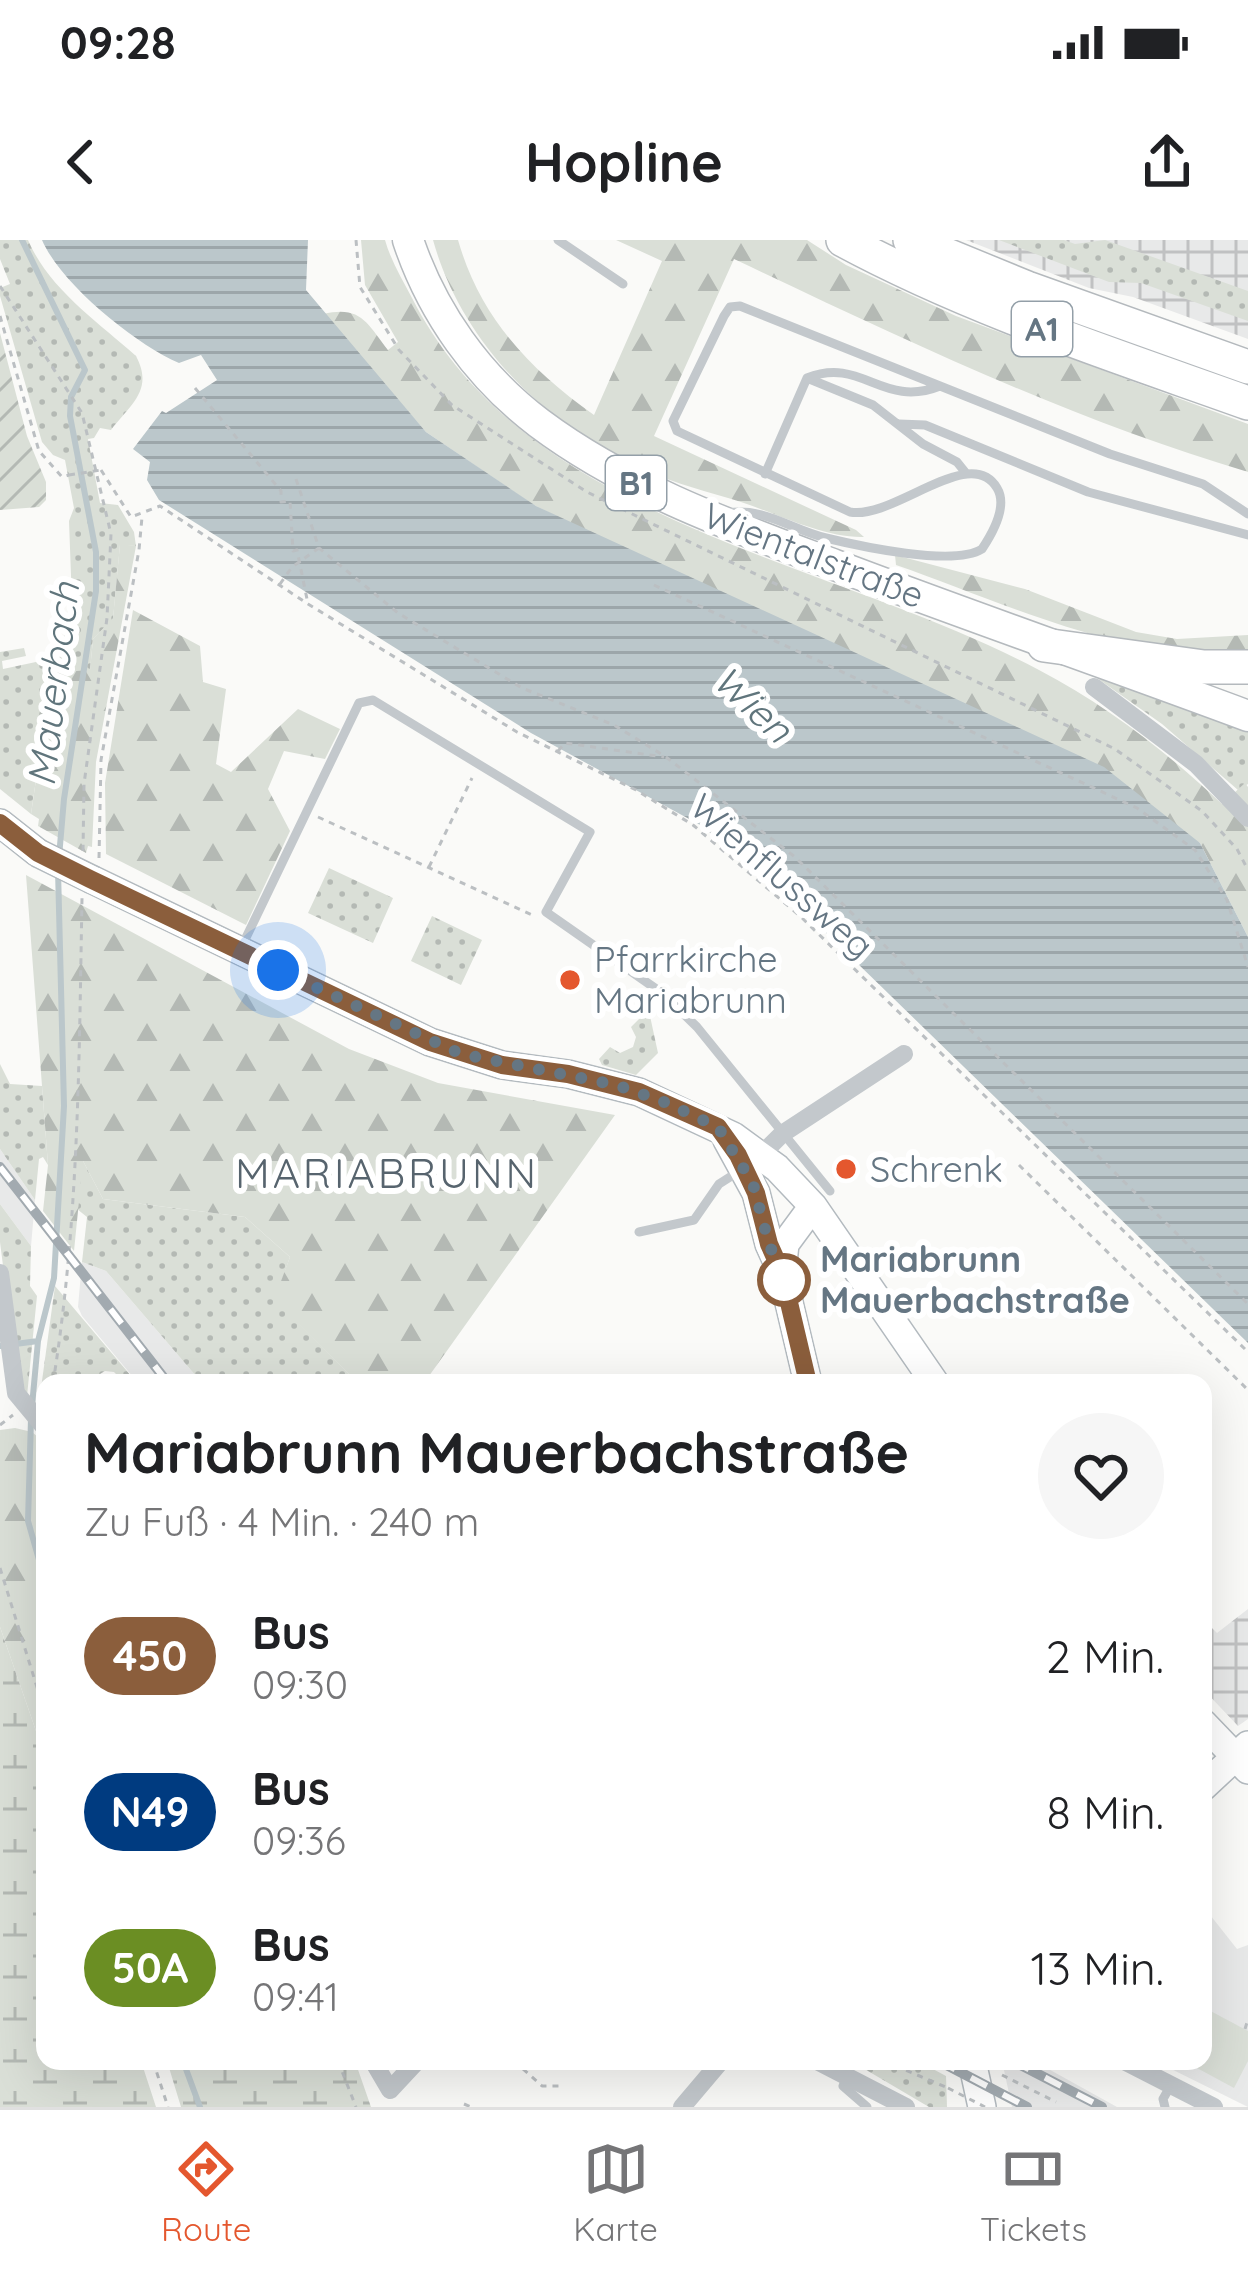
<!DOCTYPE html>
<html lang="de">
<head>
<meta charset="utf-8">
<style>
  body { margin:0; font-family:Quicksand,sans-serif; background:#f6f6f6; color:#202124; height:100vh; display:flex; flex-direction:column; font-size:45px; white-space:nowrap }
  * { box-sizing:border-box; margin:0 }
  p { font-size:39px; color:#757577 }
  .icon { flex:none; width:66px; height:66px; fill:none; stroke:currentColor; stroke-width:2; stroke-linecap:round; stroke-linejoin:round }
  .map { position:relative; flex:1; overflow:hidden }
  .sheet { position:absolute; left:36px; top:1134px; width:1176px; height:696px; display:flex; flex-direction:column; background:#fff; border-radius:24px; box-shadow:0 12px 48px #0002 }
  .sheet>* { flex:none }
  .badge { padding:0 24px; border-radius:39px; font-size:42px; line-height:78px }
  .you { position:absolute; width:60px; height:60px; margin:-30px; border:9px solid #fff; border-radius:50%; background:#1a73e8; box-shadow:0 0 0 18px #1a73e833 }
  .map>.badge { position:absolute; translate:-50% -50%; box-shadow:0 0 0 6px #fff }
  .round { display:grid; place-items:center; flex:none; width:126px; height:126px; border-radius:63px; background:#f6f6f6 }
  .headline { display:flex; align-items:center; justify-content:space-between; height:204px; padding:0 48px }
  h1 { font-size:57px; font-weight:700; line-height:90px }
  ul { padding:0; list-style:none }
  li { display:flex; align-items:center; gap:36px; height:156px; padding:0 48px }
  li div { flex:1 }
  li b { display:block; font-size:45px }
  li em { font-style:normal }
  li .badge { min-width:132px; font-weight:700; text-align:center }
  .status { display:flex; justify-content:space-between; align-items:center; height:84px; padding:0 60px; background:#fff; direction:ltr }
  .status svg { height:33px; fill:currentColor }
  header { display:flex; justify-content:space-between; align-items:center; height:156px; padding:0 48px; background:#fff; font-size:54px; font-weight:700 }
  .menu { display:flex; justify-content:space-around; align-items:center; height:168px; border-top:3px solid #e0e0e0; background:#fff; font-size:33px; color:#757577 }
  .menu a { display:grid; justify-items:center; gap:6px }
  .menu .selected { color:#e4572e }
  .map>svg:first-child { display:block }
</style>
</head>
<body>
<div class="status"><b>09:28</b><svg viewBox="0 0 49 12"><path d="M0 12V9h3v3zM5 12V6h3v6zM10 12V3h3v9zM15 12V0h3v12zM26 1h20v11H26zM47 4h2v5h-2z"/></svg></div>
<header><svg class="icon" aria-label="back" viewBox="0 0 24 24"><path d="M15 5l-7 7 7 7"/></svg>Hopline<svg class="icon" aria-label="share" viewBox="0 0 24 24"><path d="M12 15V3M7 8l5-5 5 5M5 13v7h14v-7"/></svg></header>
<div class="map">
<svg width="1248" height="1867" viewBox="0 0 1248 1867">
  <defs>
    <pattern id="industrial-grid" width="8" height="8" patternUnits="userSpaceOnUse" patternTransform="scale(3)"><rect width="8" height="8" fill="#e8e9e9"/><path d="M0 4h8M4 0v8" fill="none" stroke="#c0c1c2"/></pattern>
    <pattern id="grass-dots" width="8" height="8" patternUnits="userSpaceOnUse" patternTransform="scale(3)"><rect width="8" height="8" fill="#dadfd7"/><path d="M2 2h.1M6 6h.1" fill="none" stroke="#b4b9b4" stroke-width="1.8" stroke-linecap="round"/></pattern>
    <pattern id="forest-firs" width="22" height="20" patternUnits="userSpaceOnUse" patternTransform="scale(3)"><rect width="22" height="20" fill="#dadfd7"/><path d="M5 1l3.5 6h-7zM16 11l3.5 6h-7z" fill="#b4b9b4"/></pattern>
    <pattern id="wetland-marsh" width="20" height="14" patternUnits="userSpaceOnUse" patternTransform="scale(3)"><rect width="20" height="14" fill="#dadfd7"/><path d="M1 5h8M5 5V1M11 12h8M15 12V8" fill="none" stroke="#b4b9b4"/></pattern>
    <pattern id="garden-furrows" width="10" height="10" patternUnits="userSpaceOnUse" patternTransform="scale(3)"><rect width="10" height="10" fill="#dadfd7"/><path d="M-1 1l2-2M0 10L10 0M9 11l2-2" fill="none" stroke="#b4b9b4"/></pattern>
    <pattern id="water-rules" width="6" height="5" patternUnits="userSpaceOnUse" patternTransform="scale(3)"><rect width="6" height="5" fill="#bbc7cb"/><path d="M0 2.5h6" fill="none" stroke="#9ca6aa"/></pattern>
  </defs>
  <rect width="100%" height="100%" fill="#fafaf8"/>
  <!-- built -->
  <path fill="#e8e9e9" d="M0,909L35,960L31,1006L0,964Z
    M82,1022L106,1031L202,1143H138L82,1076L78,1067Z
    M1203,1666L1237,1709L1248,1705V1867L1155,1821H1203Z
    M1002,1821H1034L1117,1867H1012Z"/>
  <!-- industrial -->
  <path fill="url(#industrial-grid)" d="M966,0H1248V99L1133,57L1089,48Z
    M1248,1369V1479L1238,1486L1203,1449V1385L1207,1383L1217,1393Z"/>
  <!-- grass -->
  <path fill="url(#grass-dots)" d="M0,0H28C49,49 97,81 136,116C154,150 131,164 111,190L100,188L94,198L88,199L100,263L118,265L134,292L136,306L120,305L113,379L93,399L90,431L63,433L57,502L39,519L31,574L0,549V412L24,408L26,416L2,421L3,429L64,416V391L73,390L69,281L74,268L65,220L53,215L42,202L0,56V48L10,44L0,19Z
    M999,0H1064L1075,4L1105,0L1248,51V81L1141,43L1109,42Z
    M1087,431L1248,491V544L1238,550L1162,484Z
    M329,628L393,658L373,703L308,673Z
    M432,676L482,700L461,745L411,721Z
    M650,776L658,813L636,835L602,825L599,819L610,807L620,813L633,807L636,797L631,787L641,777Z
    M0,824L10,844L42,846L48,925L43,917L39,919L35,960L0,909Z
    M82,919L103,959L245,977L290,1017L275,1060L358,1143H202L106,1031L82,1022L87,977L77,969Z
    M0,964L31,1006L30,1046L37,1056L27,1156L18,1144L0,1002Z
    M55,1046L137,1143H125L114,1132L105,1131L85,1143H45V1179L38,1170Z
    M851,1821H918L946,1836L947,1867H929Z"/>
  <!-- forest -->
  <path fill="url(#forest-firs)" d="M361,0H385C391,21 402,39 412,58C527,285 832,319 1039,430C1106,465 1167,512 1222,564L1245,543L1248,547V697L1200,603L532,264L426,192L323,74C361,65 367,83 388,110L398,102L365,45Z
    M433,0H458C480,77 529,129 594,175L662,21L616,0H807L846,25L956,76L1248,184V232C1069,179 903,99 734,19L654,196L856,290L864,297C824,298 780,275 741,262C709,252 676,244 645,230C547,187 462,104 433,0Z
    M120,304L136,306L96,522L92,607L88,606L86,613L38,586L39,579L31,574L39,519L57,502L63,432L90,430L93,399L113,378Z
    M895,315L1025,349L1136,392L1177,399L1248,395V413C1135,426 1002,362 896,325Z
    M133,370L200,406L203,442L226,449L216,524L231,532L298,469L340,489L325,519L284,511L268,549L290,591L246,685L106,614L105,543Z
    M26,635L349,809L438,843L615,875L424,1143H358L274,1060L290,1017L245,977L103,959L83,921L74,1011L43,971L48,925Z
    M15,1188L32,1192L45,1203V1517L0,1387V1190Z"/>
  <!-- wetland -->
  <path fill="url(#wetland-marsh)" d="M0,1387L45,1517V1821H141L156,1867H0Z
    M167,1821H355L371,1867H181Z"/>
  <!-- garden -->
  <path fill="url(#garden-furrows)" d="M0,93L27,196L46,242V260L39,267L0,270Z"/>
  <!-- pitch -->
  <path fill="#dadfd7" d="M1203,1767L1248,1791V1821L1234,1848L1184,1821H1203Z"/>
  <!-- water -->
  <path fill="url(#water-rules)" d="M42,0H308L306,50L426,192L536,266L1104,527L1200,603L1248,697V1103L820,687L702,586L531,493L159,260L147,240L150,222L133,209L162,171L166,173L217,140L201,115L179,123C135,104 61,44 42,0Z"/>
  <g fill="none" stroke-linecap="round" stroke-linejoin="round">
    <!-- stream -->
    <path stroke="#bbc7cb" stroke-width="6" d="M22,0L85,130L71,157L70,176L96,312V351L64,559L59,617
      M0,1106L38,1101
      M32,1166L38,1101L54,1038L64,866L58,630
      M31,1179L28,1281L45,1341
      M183,1821L200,1867"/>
    <defs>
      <path id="secondary" d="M0,583L38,613
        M93,640L430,802L502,825L568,834L639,852L733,896L777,928L813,966L935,1143
        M727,900L756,953L769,1004L782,1033L808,1143
        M782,1033L785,1004L813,966
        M1203,1483L1248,1530
        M1203,1547L1248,1505
        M972,1821L982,1867"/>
      <path id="primary" d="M408,0C432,72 478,137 539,183C627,249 734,287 835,325C972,377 1111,425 1248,476"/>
      <path id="motorway" d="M843,0C971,69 1111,114 1248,163
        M910,0L1027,48L1248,127
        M1044,405L1204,427H1248"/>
    </defs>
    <!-- secondary casing -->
    <use href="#secondary" stroke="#b3babf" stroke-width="30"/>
    <!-- primary casing -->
    <use href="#primary" stroke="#b5babe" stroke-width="33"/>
    <!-- motorway casing -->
    <use href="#motorway" stroke="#b4b9bd" stroke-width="36"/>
    <!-- path -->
    <path stroke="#bbbfc2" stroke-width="3" stroke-dasharray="6 6" stroke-linecap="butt" d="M356,0L360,47L399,110L452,165L587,252L1115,509L1202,571L1237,609L1248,630
      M0,46L82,173L111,294L107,378L84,544L83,612
      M0,76L39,211L62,237L69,235
      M101,230L131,277L160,266L308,364L517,492L636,550L693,585L800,676L1248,1112
      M296,239L319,308L398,373L522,448L614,485L666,517L795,617L1248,1064
      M280,344L292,327L319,308
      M654,345L1137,568L1195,610L1227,660L1248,727
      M558,511L565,503L664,517
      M318,577L532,675
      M99,618L101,520L139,310L142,277
      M429,627L472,538
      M1019,925L1248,1150
      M53,1143C79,982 79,820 82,658
      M95,1143L102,1139L118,1143
      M0,1185L13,1175
      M45,1207L41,1271L45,1302
      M0,1328L45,1473
      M1245,1789L1248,1779
      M153,1821L168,1867
      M338,1821L356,1867
      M514,1821L542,1846H562
      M884,1821L948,1848
      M1002,1835L1056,1862
      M464,1864L471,1867"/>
    <!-- service -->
    <path stroke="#c3c8cc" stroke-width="9" d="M558,0L623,44
      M807,138L873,165L923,204L957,222L965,232
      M899,184L925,185L1088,252L1248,295
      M765,234L807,138C862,116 882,169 940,146
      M728,273C764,267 792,290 826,298C859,306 954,327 982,309C992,294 1008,266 997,248C970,203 894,280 850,272L677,191L673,181L724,76L730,67L740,66L1110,214L1203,244L1248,274
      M242,706L359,463L373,460L590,592L546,672L662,753L697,787L830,951
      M639,992L694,980L719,944L741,930
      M848,1834L843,1846L867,1867
      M1165,1867L1163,1859L1171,1845"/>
    <!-- minor -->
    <path stroke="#c3c8cc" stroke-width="18" d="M1094,447L1196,524L1248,578
      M753,923L782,894L904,814
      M0,1033L16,1153L45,1188
      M373,1821L390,1850L417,1821
      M817,1821L906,1867
      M1124,1821L1214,1867
      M682,1867L721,1821"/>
    <!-- secondary -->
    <use href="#secondary" stroke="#fff" stroke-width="27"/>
    <!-- primary -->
    <use href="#primary" stroke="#fff" stroke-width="30"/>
    <!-- motorway -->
    <use href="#motorway" stroke="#fff" stroke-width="33"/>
    <defs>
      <path id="rail" d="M0,927L168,1143
        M939,1821L1027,1867
        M1013,1821L1102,1867"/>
    </defs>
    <!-- rail casing -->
    <use href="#rail" stroke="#a2aab0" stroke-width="10"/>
    <!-- rail -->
    <use href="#rail" stroke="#fff" stroke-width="6" stroke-dasharray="18" stroke-linecap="butt"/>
    <defs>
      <path id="secondary-bridge" d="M38,613L93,640"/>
    </defs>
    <!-- secondary-bridge casing -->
    <use href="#secondary-bridge" stroke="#b3babf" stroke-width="30" stroke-linecap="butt"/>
    <!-- path-bridge -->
    <path stroke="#bbbfc2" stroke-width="3" stroke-dasharray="6 6" stroke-linecap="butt" d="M195,148L281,251V262L290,261L293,311L297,310L308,364
      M69,235L101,230
      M948,1848L985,1867"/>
    <!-- secondary-bridge -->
    <use href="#secondary-bridge" stroke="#fff" stroke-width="27"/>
  </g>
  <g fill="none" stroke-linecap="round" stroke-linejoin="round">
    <defs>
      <path id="line" d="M0,583L38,613L90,639L430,802L502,825L568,834L639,852L718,887L738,915L756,953L769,1004L782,1033L808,1143"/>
    </defs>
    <!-- line casing -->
    <use href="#line" stroke="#fff" stroke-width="27"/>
    <!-- line -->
    <use href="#line" stroke="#8b5e3c" stroke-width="18"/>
    <!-- walk -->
    <path stroke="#657683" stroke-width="12" stroke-dasharray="0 21.6" d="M278,730L461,814L616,845L662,861L718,887L753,944L769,1004L784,1040"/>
  </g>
  <!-- markers -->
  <g fill="#e4572e" stroke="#fff" stroke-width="4.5">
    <circle cx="570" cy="740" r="12"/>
    <circle cx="846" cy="929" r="12"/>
  </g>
  <circle fill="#fff" stroke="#8b5e3c" stroke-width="6" cx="784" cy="1040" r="24"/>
  <g text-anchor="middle" stroke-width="12" stroke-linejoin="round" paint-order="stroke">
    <!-- shield labels -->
    <g fill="#fff" stroke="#939fa8" stroke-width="3">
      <rect x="1012" y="62" width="60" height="54" rx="9"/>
      <rect x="606" y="216" width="60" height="54" rx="9"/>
    </g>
    <g font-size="33" font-weight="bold" fill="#657683">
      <text x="1042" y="101">A1</text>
      <text x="636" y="255">B1</text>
    </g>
    <!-- street labels -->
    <g font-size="36" fill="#657683" stroke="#fff">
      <text transform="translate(814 315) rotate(21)" y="13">Wientalstraße</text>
      <text transform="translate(782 636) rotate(41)" y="13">Wienflussweg</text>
    </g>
    <!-- poi labels -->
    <g font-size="36" fill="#657683" stroke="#fff" text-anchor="start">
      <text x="594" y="732">Pfarrkirche<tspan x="594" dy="41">Mariabrunn</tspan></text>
      <text x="870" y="942">Schrenk</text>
    </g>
    <!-- stop labels -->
    <g font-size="36" font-weight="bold" fill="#657683" stroke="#fff" text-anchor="start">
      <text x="820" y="1032">Mariabrunn<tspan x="820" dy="41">Mauerbachstraße</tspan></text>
    </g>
    <!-- water labels -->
    <g font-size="39" font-style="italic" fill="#60757c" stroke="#fff">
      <text transform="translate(53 444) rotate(-83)" y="14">Mauerbach</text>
      <text transform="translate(753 464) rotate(43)" y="14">Wien</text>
    </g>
    <!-- quarter labels -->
    <g font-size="42" letter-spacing="3" fill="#57646e" stroke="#fff">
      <text x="387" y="948">MARIABRUNN</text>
    </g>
  </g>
</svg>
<div class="you" style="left:278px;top:730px"></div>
<section class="sheet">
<div class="headline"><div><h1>Mariabrunn Mauerbachstraße</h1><p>Zu Fuß · 4 Min. · 240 m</p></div><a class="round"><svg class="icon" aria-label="heart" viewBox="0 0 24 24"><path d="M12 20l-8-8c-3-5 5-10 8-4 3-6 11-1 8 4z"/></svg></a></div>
<ul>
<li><span class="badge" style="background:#8b5e3c;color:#fff">450</span><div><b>Bus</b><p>09:30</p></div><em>2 Min.</em></li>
<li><span class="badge" style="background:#003b80;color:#fff">N49</span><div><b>Bus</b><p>09:36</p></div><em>8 Min.</em></li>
<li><span class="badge" style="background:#6b8e23;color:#fff">50A</span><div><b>Bus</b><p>09:41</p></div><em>13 Min.</em></li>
</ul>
</section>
</div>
<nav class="menu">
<a class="selected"><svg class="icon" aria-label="directions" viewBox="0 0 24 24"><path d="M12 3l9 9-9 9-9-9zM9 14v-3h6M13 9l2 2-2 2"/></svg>Route</a>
<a><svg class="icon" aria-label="map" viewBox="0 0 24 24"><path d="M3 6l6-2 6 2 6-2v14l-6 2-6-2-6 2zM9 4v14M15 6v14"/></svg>Karte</a>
<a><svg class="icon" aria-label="tickets" viewBox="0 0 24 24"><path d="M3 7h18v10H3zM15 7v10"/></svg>Tickets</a>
</nav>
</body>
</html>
